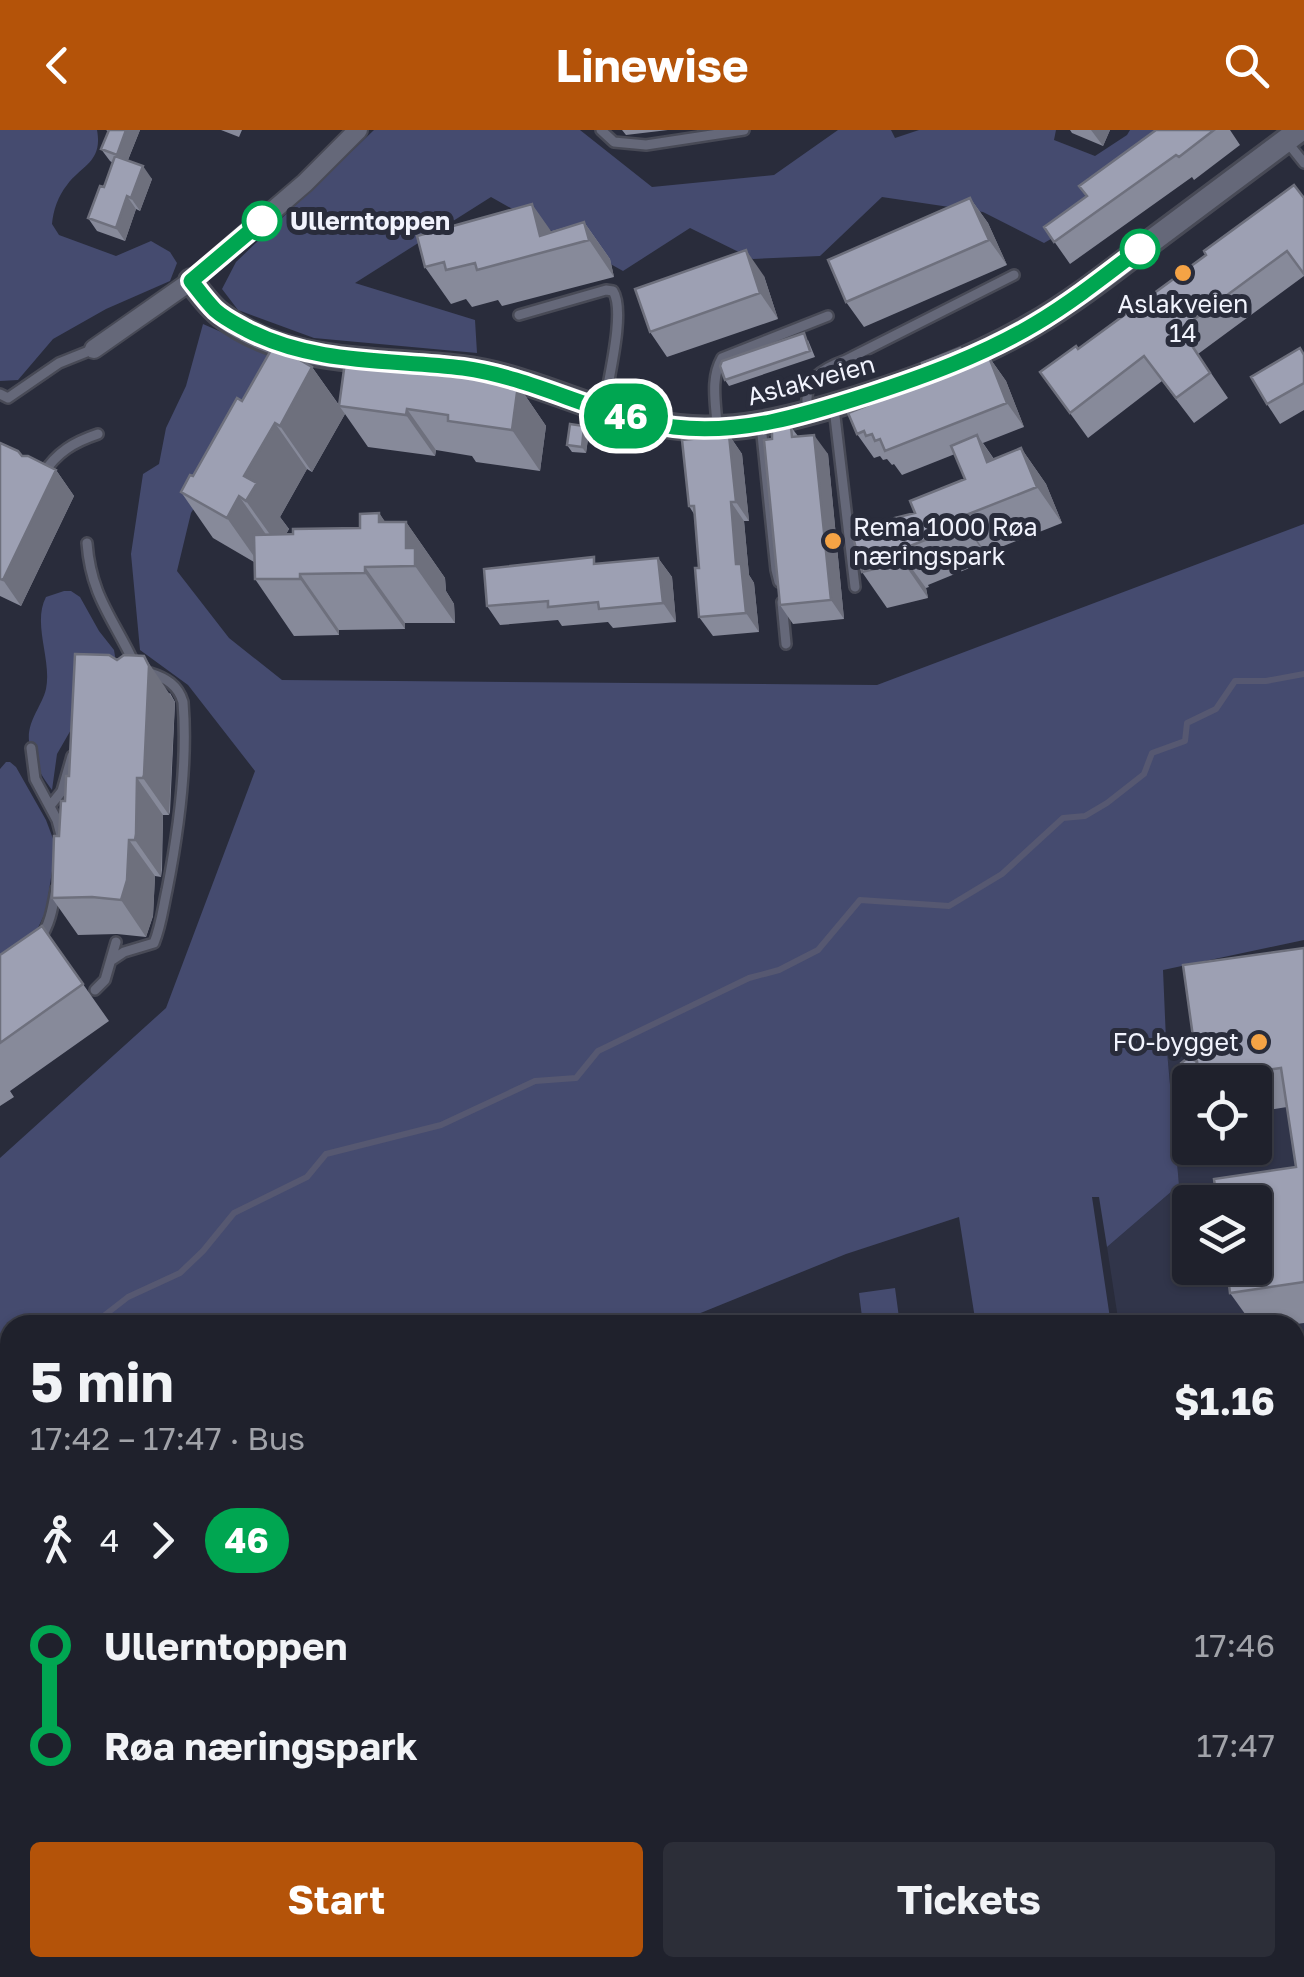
<!DOCTYPE html>
<html lang="en">
<head>
<meta charset="utf-8">
<style>
  body { margin:0; font-family:"Golos Text",sans-serif; background:#2c2e38; color:#f1f3f6; height:100vh; display:flex; flex-direction:column; font-size:38px; white-space:nowrap }
  * { box-sizing:border-box; margin:0 }
  p { font-size:32px; color:#a1a3a9 }
  .icon { flex:none; width:55px; height:55px; fill:none; stroke:currentColor; stroke-width:2; stroke-linecap:round; stroke-linejoin:round }
  .map { position:relative; flex:1; overflow:hidden }
  .drawer { position:absolute; left:0px; top:1185px; width:1305px; height:662px; display:flex; flex-direction:column; background:#1f212c; border-radius:30px 30px 0 0; box-shadow:0 2px 8px #0004,0 0 0 2px #3c3e48 }
  .drawer>* { flex:none }
  .badge { padding:0 20px; border-radius:32px; font-size:35px; line-height:65px }
  .controls { position:absolute; left:1172px; top:935px; display:grid; gap:20px }
  .controls a { display:grid; place-items:center; width:100px; height:100px; border-radius:10px; background:#1f212c; box-shadow:0 2px 8px #0004,0 0 0 2px #3c3e48; font-size:50px }
  .map>.badge { position:absolute; translate:-50% -50%; box-shadow:0 0 0 5px #fff }
  .legs { display:flex; align-items:center; gap:15px; height:110px; padding:0 30px; font-size:32px }
  .legs p { margin-inline-start:auto }
  .summary { display:flex; align-items:center; justify-content:space-between; height:170px; padding:0 30px }
  h1 { font-size:55px; font-weight:700; line-height:75px }
  .button { display:flex; gap:20px; margin-top:auto; padding:20px 30px }
  .button a { flex:1; height:115px; border-radius:10px; background:#b45309; color:#fff; font-size:40px; font-weight:700; line-height:115px; text-align:center }
  .button a+a { background:#2c2e38; color:#f1f3f6 }
  ul { padding:0 30px; list-style:none }
  li { display:flex; align-items:center; gap:35px; height:100px; font-size:38px }
  li i { display:grid; place-items:center; width:15px; height:100%; margin:0 12px; background:currentColor }
  li i::after { content:''; width:25px; height:25px; margin:-12px; border:8px solid; border-radius:50%; background:#1f212c }
  li p { margin-inline-start:auto }
  li:first-child i { background:linear-gradient(#0000 50%,currentColor 0) }
  li:last-child i { background:linear-gradient(currentColor 50%,#0000 0) }
  header { display:flex; justify-content:space-between; align-items:center; height:130px; padding:0 30px; background:#b45309; color:#fff; font-size:45px; font-weight:700 }
  .map>svg:first-child { display:block }
</style>
</head>
<body>
<header><svg class="icon" aria-label="back" viewBox="0 0 24 24"><path d="M15 5l-7 7 7 7"/></svg>Linewise<svg class="icon" aria-label="search" viewBox="0 0 24 24"><circle cx="10" cy="10" r="6"/><path d="M15 15l6 6"/></svg></header>
<div class="map">
<svg width="1304" height="1847" viewBox="0 0 1304 1847">
  <rect width="100%" height="100%" fill="#292c3b"/>
  <!-- built -->
  <path fill="#31354a" fill-rule="evenodd" d="M1213,904L1220,952H1190V1018H1255V981L1304,974V1235L1295,1237V1195H1119L1107,1117L1179,1055L1166,910ZM1190,1072H1255V1138H1190Z"/>
  <!-- green -->
  <path fill="#454b6f" d="M0,0H97C103,32 82,35 67,55C58,66 53,81 52,94L59,105L116,126L151,111L170,122L177,133L170,151L106,179L53,209L18,250L0,251Z
    M374,0H580L652,57L774,45L838,0H891L895,8L919,0H1056L1054,10L1095,26L1127,5L1130,0H1168L1122,35L1088,48L1082,91L1044,113L983,82L882,67L820,126L753,129L690,98L623,141L491,67L355,153L475,190L477,223L314,208L238,180L222,159L236,132Z
    M203,194L285,230L191,383L177,441L229,508L282,550L877,555L1304,394V810L1163,840L1166,910L1179,1055L1107,1117L1099,1067H1092L1111,1195H976L959,1087L846,1124L671,1195H10V1712L0,1715V1028L166,878L255,641L188,555L140,520L131,424L143,344L159,334L166,298L186,256Z
    M64,461H71L80,467L99,501L114,520L116,532L76,591L57,624L52,660C42,647 30,627 29,611C27,591 42,576 46,559C52,529 32,494 46,467Z
    M6,632H10L16,637L46,690L55,714V721L46,781L37,800L0,836V639Z
    M895,1158L900,1195H863L859,1163Z
    M1295,1329L1304,1334V1847H369L363,1838H1295Z"/>
  <g fill="none" stroke-linecap="round" stroke-linejoin="round">
    <!-- stream -->
    <path stroke="#565871" stroke-width="6" d="M92,1195L128,1167L180,1143L203,1121L234,1083L307,1047L326,1024L441,995L535,951L576,948L598,921L749,848L779,840L818,820L860,770L949,776L1002,744L1063,688L1085,686L1107,673L1144,644L1152,623L1185,611L1187,593L1216,579L1235,551H1266L1304,544
      M0,1249L10,1237"/>
    <defs>
      <path id="service" d="M601,0L614,12L646,15L744,0
        M1288,13L1304,33
        M519,185L606,160L613,161C626,181 608,250 604,277
        M0,264L8,268L59,233L94,219
        M834,278L855,457
        M808,280C802,250 821,239 846,230L1014,145
        M761,295L776,440L779,452
        M717,296C716,273 710,249 722,228L828,186
        M43,344C57,322 74,312 98,304
        M87,413C91,467 114,489 135,535
        M782,472L786,514
        M31,618L35,649L57,690L62,709
        M50,676L62,661L72,626
        M39,810C50,796 53,776 56,759
        M112,830L124,822L154,813C161,796 163,778 167,760C179,699 188,634 183,572C178,555 166,548 150,543
        M95,860L105,850L116,812
        M1295,1249L1304,1248"/>
      <path id="minor" d="M94,219L191,151L305,53L358,0
        M22,1838V1847"/>
      <path id="tertiary" d="M191,151C200,163 209,176 221,185C288,237 381,228 461,238C537,247 604,290 679,297C736,303 789,289 843,273C907,253 972,230 1031,196C1073,172 1111,142 1149,113C1199,75 1250,38 1300,0"/>
    </defs>
    <!-- service casing -->
    <use href="#service" stroke="#484a56" stroke-width="14"/>
    <!-- minor casing -->
    <use href="#minor" stroke="#484a56" stroke-width="22"/>
    <!-- tertiary casing -->
    <use href="#tertiary" stroke="#484a56" stroke-width="28"/>
    <!-- service -->
    <use href="#service" stroke="#656879" stroke-width="9"/>
    <!-- minor -->
    <use href="#minor" stroke="#656879" stroke-width="18"/>
    <!-- tertiary -->
    <use href="#tertiary" stroke="#656879" stroke-width="22"/>
  </g>
  <!-- wall -->
  <path fill="#878a9a" d="M106,0H140L128,30L152,49L140,81L136,79L125,111L97,101L88,88L104,57L113,33L110,31L101,19L109,2Z
    M221,0H242L239,7Z
    M622,0H668L626,5Z
    M1070,0H1110L1103,16L1072,3Z
    M1162,0H1230L1240,15L1194,50L1192,47L1070,134L1044,97L1087,66Z
    M970,68L988,93L1007,135L864,197L846,172Z
    M1304,68V146L1198,224L1228,268L1194,293L1162,251L1088,308L1040,242L1078,219Z
    M584,92L610,129L614,147L502,176L498,170L472,177L466,169L451,174L425,137Z
    M764,146L778,189L667,227L650,202Z
    M808,210L815,227L729,256L725,250Z
    M960,218L972,234L989,227L1006,251L1024,297L983,313L994,329L1021,318L1046,354L1062,393L986,423L989,430L928,455L929,457L926,458L928,468L887,478L862,442L915,383L965,349L955,324L902,345L894,334L892,335L887,329L883,330L880,326L874,328L857,304L929,251Z
    M1304,224V280L1280,294L1267,274Z
    M429,229L435,238L455,241L460,247L518,255L546,296L540,341L476,332L472,326L436,320L435,326L368,317L345,284L312,342L307,339L280,387L289,399L286,404L360,398L379,383L385,392H406L445,448L446,461L454,474L455,493H405V499L339,500V505L294,506L255,449L254,432L213,408L181,362L193,346L242,271L312,237L339,275Z
    M584,296L589,302L586,323L572,322L567,315Z
    M791,297L798,306L828,324L844,489L793,494L780,475L772,309Z
    M729,305L742,324L749,391H744L749,445L754,453L759,502L713,506L699,487V438L694,384L689,376Z
    M0,313L22,326L56,340L74,366L21,476L0,466Z
    M658,428L672,447L676,492L613,498L608,492L562,496L558,490L500,495L487,476L598,434Z
    M170,563L175,572L170,682L169,685H163L162,740L161,747L155,746L153,786L146,807L117,804L78,805L52,768L59,706L69,646Z
    M42,796L109,891L10,961L14,967L0,976V825Z
    M1304,818V1193L1288,1195H1253L1230,1163L1296,1037L1287,977L1255,982V952H1201L1199,948L1195,951L1187,949L1182,943L1197,931Z
    M10,1724V1812L0,1815V1727Z
    M179,1838H322L308,1847H165Z"/>
  <!-- shaded-wall -->
  <path fill="#6e707d" d="M126,0H140L125,37L117,25Z
    M1091,0H1110L1103,16Z
    M143,36L152,49L140,81L131,68Z
    M127,66L136,79L125,111L116,98Z
    M970,68L988,93L1007,135L989,110Z
    M532,74L558,111L540,106Z
    M584,92L610,129L614,147L589,110Z
    M746,120L764,146L778,189L760,163Z
    M989,227L1006,251L1024,297L1007,273Z
    M312,237L345,284L312,342L280,296Z
    M518,255L546,296L540,341L512,300Z
    M407,279L436,320L435,326L406,285Z
    M275,293L307,339L280,387L289,399L279,417L246,371L244,346Z
    M584,296L589,302L586,323L582,317Z
    M729,305L742,324L749,391L736,372Z
    M814,305L828,324L844,489L831,470Z
    M977,305L1002,341L1012,367L987,332Z
    M1021,318L1046,354L1062,393L1037,357Z
    M56,340L74,366L21,476L3,450Z
    M239,366L272,413L260,435L227,388Z
    M731,372L744,391L749,445L754,453L759,502L746,483L736,434Z
    M379,383L415,435L406,418V392L445,448L446,461L454,474L455,493L415,436L379,392Z
    M961,387L986,423L989,430L964,394Z
    M900,422L926,458L928,468L903,432Z
    M658,428L672,447L676,492L663,473Z
    M365,437L405,493V499L365,443Z
    M300,444L339,500V505L300,449Z
    M144,526L175,572L169,685L143,648Z
    M137,648L163,685L161,747L135,710Z
    M129,710L155,746L153,786L146,807L121,770Z"/>
  <!-- building -->
  <path fill="#9da0b3" stroke="#6e707d" stroke-width="2.5" d="M109,0H126L117,25L101,19Z
    M1156,0H1214L1179,27L1176,25L1054,112L1044,97L1087,66L1079,56Z
    M115,26L143,36L131,68L127,66L116,98L88,88L100,56L104,57Z
    M1294,55L1304,68V144L1287,121L1181,199L1210,243L1176,268L1144,226L1070,283L1040,242L1076,216L1078,219L1206,125L1204,121Z
    M970,68L989,110L846,172L828,130Z
    M532,74L540,106L584,92L589,110L477,140L475,133L446,140L444,132L425,137L417,106Z
    M746,120L760,163L650,202L635,159Z
    M804,203L810,221L725,250L720,236L722,231Z
    M274,215L312,237L280,296L275,293L244,346L257,353L246,371L239,366L227,388L181,362L190,345L193,346L237,268L242,271Z
    M960,218L968,235L989,227L1007,273L885,321L880,309L875,311L872,304L866,306L864,301L857,304L848,283L929,251L922,233Z
    M1300,218L1304,225V253L1267,274L1251,247Z
    M411,226L429,229L428,237L455,241L454,246L518,255L512,300L448,291V285L407,279L406,285L339,276L345,232L409,240Z
    M570,294L584,296L582,317L567,315Z
    M791,297L792,307L814,305L831,470L780,475L764,310L772,309V301Z
    M729,305L736,372H731L736,434H741L746,483L699,487L695,438H699L694,376H689L682,310Z
    M977,305L987,332L1021,318L1037,357L961,387L964,394L903,419L904,421L900,422L903,432L862,442L851,399L915,383L910,371L965,349L951,316Z
    M0,313L18,321L22,326H28L56,340L3,450L0,449Z
    M379,383V392H406V418H415V436L365,437V443L300,444V449H255L254,405L293,404V399L360,398V384Z
    M594,427V434L658,428L663,473L599,479L598,472L548,477V471L487,476L484,439Z
    M75,524L109,525L117,530L124,525L144,526L149,536L144,645L143,648H137L136,704L135,710H129L127,750L121,770L92,767L52,768L54,706H59L61,671H65L66,649V646H69Z
    M42,796L83,854L0,913V825Z
    M1304,818V1152L1230,1163L1227,1138H1255V1072H1217L1214,1049L1296,1037L1281,938L1199,950L1183,835Z
    M1188,928L1197,931L1198,939L1190,945L1182,943L1181,933Z
    M10,1724V1788L0,1792V1727Z
    M179,1838H290L275,1847H165Z"/>
  <g fill="none" stroke-linecap="round" stroke-linejoin="round">
    <defs>
      <path id="line-1" d="M262,91L191,151C199,161 206,171 215,180C225,189 236,194 247,200C315,235 389,229 463,238C536,248 601,288 674,297C741,305 805,285 867,265C925,246 983,225 1035,194C1072,172 1106,145 1140,119"/>
    </defs>
    <!-- line-1 casing -->
    <use href="#line-1" stroke="#fff" stroke-width="22"/>
    <!-- line-1 -->
    <use href="#line-1" stroke="#00a651" stroke-width="15"/>
  </g>
  <!-- markers -->
  <g fill="#fff" stroke="#00a651" stroke-width="5">
    <circle cx="262" cy="91" r="18"/>
    <circle cx="1140" cy="119" r="18"/>
  </g>
  <g fill="#f5a345" stroke="#292c3b" stroke-width="4">
    <circle cx="1183" cy="143" r="10"/>
    <circle cx="833" cy="411" r="10"/>
    <circle cx="1259" cy="912" r="10"/>
  </g>
  <g text-anchor="middle" stroke-width="10" stroke-linejoin="round" paint-order="stroke">
    <!-- stop labels -->
    <g font-size="25" font-weight="bold" fill="#f1f3fd" stroke="#292c3b" text-anchor="start">
      <text x="290" y="100">Ullerntoppen</text>
    </g>
    <!-- poi labels -->
    <g font-size="25" fill="#f1f3fd" stroke="#292c3b">
      <text x="1183" y="183">Aslakveien<tspan x="1183" dy="29">14</tspan></text>
      <text x="853" y="406" text-anchor="start">Rema 1000 Røa<tspan x="853" dy="29">næringspark</tspan></text>
      <text x="1239" y="921" text-anchor="end">FO-bygget</text>
    </g>
    <!-- street labels -->
    <g font-size="25" fill="#f1f3fd" stroke="#292c3b">
      <text transform="translate(811 250) rotate(-15)" y="9">Aslakveien</text>
    </g>
  </g>
</svg>
<div class="controls">
<a><svg class="icon" aria-label="locate" viewBox="0 0 24 24"><circle cx="12" cy="12" r="6"/><path d="M12 2v4M12 18v4M2 12h4M18 12h4"/></svg></a>
<a><svg class="icon" aria-label="layers" viewBox="0 0 24 24"><path d="M12 4l9 5-9 5-9-5zM3 14l9 5 9-5"/></svg></a>
</div>
<b class="badge" style="left:626px;top:286px;background:#00a651;color:#fff">46</b>
<section class="drawer">
<div class="summary"><div><h1>5 min</h1><p>17:42 – 17:47 · Bus</p></div><b>$1.16</b></div>
<div class="legs"><svg class="icon" aria-label="walk" viewBox="0 0 24 24"><circle cx="13" cy="4" r="2"/><path d="M13 8l-2 6 4 7M11 14l-3 7M7 12l3-4h3l4 4"/></svg>4<svg class="icon" aria-label="forward" viewBox="0 0 24 24"><path d="M9 5l7 7-7 7"/></svg><b class="badge" style="background:#00a651;color:#fff">46</b></div>
<ul>
<li><i style="color:#00a651"></i><b>Ullerntoppen</b><p>17:46</p></li>
<li><i style="color:#00a651"></i><b>Røa næringspark</b><p>17:47</p></li>
</ul>
<div class="button"><a>Start</a><a>Tickets</a></div>
</section>
</div>
</body>
</html>
